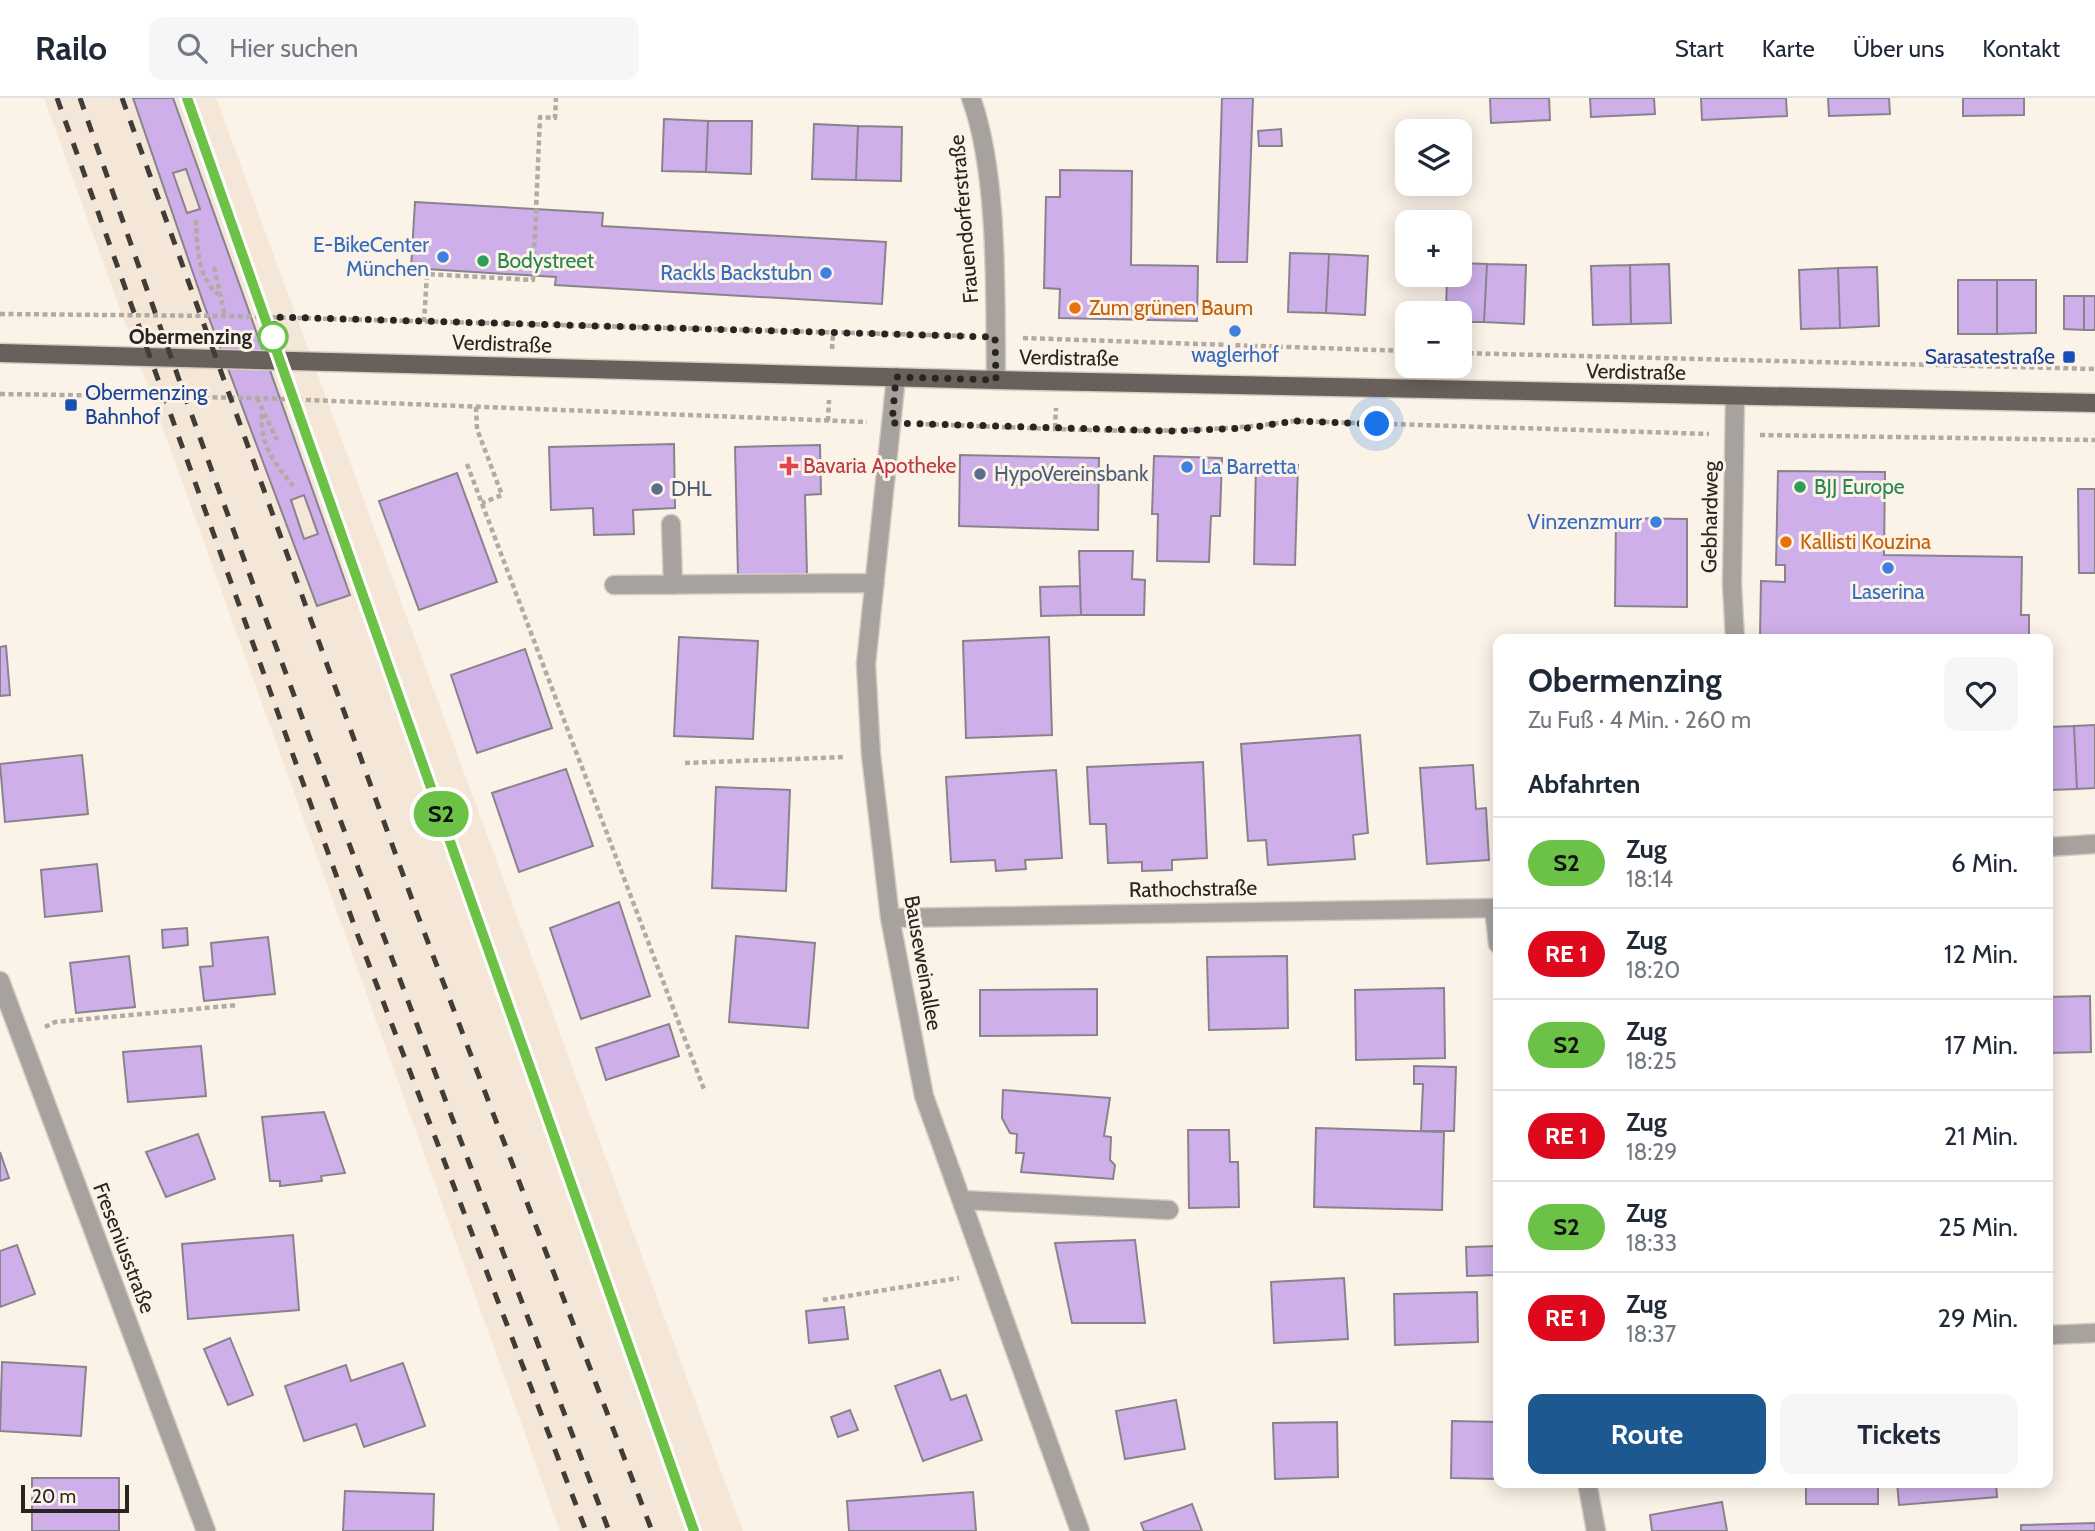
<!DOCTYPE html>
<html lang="de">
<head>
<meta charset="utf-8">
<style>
  body { margin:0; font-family:Cabin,sans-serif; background:#f6f6f7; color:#1f2937; height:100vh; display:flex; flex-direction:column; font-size:26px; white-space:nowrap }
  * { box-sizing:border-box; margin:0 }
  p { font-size:23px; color:#747a83 }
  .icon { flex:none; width:38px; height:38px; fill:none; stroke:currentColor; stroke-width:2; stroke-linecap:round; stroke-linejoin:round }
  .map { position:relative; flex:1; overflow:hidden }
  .panel { position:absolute; left:1493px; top:536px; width:560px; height:854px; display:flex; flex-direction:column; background:#fff; border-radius:14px; box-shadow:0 4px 18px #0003 }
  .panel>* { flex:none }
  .badge { padding:0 14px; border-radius:23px; font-size:24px; line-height:46px }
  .buttons { position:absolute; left:1395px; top:21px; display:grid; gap:14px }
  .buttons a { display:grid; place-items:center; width:77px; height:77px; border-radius:14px; background:#fff; box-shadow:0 4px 18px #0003; font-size:35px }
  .scale { position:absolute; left:21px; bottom:18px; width:108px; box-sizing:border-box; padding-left:7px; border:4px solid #292622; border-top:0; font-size:19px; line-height:24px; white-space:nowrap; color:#292622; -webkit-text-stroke:5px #fbf2e8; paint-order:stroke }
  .you { position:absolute; width:35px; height:35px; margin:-18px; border:5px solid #fff; border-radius:50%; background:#1a73e8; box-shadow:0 0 0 10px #1a73e833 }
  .map>.badge { position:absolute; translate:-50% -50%; box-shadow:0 0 0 4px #fff }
  h2 { padding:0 35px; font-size:26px; line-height:63px }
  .round { display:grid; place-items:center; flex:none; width:74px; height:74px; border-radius:14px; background:#f6f6f7 }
  .summary { display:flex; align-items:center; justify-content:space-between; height:119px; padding:0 35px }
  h1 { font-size:33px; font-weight:700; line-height:52px }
  .cta { display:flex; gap:14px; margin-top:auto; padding:14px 35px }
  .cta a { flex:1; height:80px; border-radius:14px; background:#1d5990; color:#fff; font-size:28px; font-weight:700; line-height:80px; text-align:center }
  .cta a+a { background:#f6f6f7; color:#1f2937 }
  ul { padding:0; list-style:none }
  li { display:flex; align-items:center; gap:21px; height:91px; padding:0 35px; border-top:2px solid #e0e1e3 }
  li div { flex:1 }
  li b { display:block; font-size:26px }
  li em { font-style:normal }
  li .badge { min-width:77px; font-weight:700; text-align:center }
  header { display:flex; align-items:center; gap:42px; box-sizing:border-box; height:98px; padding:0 35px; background:#fff; border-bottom:2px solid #e0e1e3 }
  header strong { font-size:33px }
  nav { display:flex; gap:38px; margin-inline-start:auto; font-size:24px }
  .search { width:490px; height:63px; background:#f6f6f7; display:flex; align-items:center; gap:18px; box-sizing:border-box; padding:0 24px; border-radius:14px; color:#747a83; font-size:26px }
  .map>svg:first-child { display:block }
</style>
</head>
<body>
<header>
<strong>Railo</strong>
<div class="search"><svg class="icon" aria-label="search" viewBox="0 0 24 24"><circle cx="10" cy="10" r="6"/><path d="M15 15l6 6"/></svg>Hier suchen</div>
<nav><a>Start</a><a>Karte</a><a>Über uns</a><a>Kontakt</a></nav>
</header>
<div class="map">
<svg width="2095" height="1433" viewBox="0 0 2095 1433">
  <rect width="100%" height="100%" fill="#fbf2e8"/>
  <!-- built -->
  <path fill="#f5e7d7" d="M44,0H216L743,1433H560Z"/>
  <!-- building -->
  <path fill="#ceafe9" stroke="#88838d" stroke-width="2" fill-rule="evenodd" d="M133,0H173L350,497L317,508L203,204ZM186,71L200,111L187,115L173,75ZM304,397L318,436L304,441L291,402Z
    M1222,0H1253L1247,164H1217Z
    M1490,0H1549L1550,22L1491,25Z
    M1590,0H1654L1655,16L1591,19Z
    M1701,0H1786L1787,18L1702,22Z
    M1828,0H1889L1890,16L1829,18Z
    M1963,0H2024V17L1963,18Z
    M664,21L708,23L706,74L662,73Z
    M708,23H752L751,76L706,74Z
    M814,26L858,28L856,82L812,81Z
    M858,28L902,29L901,83L856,82Z
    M1281,31L1282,48H1259L1258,33Z
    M1060,72L1132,73L1131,167L1198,168L1197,223L1059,220L1060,191L1044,190L1046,99H1060Z
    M415,104L603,115L602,128L886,144L882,206L555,187L556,179L411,170Z
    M1290,155L1329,156L1326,215L1288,214Z
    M1329,156L1368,158L1365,217L1326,215Z
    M1460,165L1487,166L1484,224H1460V215H1446L1447,177H1460Z
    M1487,166L1526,167L1524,226L1484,224Z
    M1669,166L1671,225L1631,226L1630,167Z
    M1630,167L1631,226L1593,227L1591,168Z
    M1877,169L1879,228L1840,230L1838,170Z
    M1838,170L1840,230L1801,231L1799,172Z
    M1958,182H1997V236H1958Z
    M1997,182H2036V235L1997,236Z
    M2064,198H2084V232L2064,231Z
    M2084,198H2095V232H2084Z
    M674,346L675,410L633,412L634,436L594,437L593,410L551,412L549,349Z
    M820,347L821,396L805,397L807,477L738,479L735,349Z
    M960,357L1099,360L1098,432L959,428Z
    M1154,358L1222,360L1220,418H1211L1209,464L1157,463L1158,416H1152Z
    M1256,366L1298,367L1295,467L1254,466Z
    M1778,373L1885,374L1884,457L2022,459L2021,517H2029V541H1760L1761,483L1785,484V467H1776Z
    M457,375L497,484L419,512L379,403Z
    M2078,391H2095V475H2079Z
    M1616,420L1687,421V509L1615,508Z
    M1079,453H1133L1132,481L1145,482L1144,517H1081Z
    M1080,488L1081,517L1041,518L1040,489Z
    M1687,538V541H1646Z
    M679,539L758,543L753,641L674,638Z
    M1049,539L1052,637L966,640L963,543Z
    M6,548L10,597L0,598V549Z
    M525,551L552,630L477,655L451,577Z
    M2095,627V690L2077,691L2074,628Z
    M2074,628L2077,691L2049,692L2048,629Z
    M1360,637L1368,735L1353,737L1355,761L1268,767L1266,742L1248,743L1241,646Z
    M82,657L88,716L5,724L0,666Z
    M1203,664L1207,760L1172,762V772L1142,773V764L1108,765L1106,726H1090L1087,669Z
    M1473,667L1476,711L1486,710L1489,762L1427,766L1420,670Z
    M566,671L593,748L519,774L492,695Z
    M1056,672L1062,760L1025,762L1026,771L996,773L995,762L951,764L946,679Z
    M716,689L790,692L786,793L712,790Z
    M97,766L102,813L45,819L41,772Z
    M619,804L650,898L581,921L550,830Z
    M187,830L188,847L163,850L162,832Z
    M736,838L815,845L808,930L729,924Z
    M268,839L275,896L204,903L200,869L213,868L211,845Z
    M129,858L135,909L76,915L70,865Z
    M1287,858L1288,930L1209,932L1207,859Z
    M1444,890L1445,960L1356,962L1355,892Z
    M1097,891V937L980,938V892Z
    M2090,898L2091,954L2048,955V899Z
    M669,926L679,958L606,982L596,950Z
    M201,948L206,998L128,1004L123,954Z
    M1414,968L1456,969L1454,1033H1421L1423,986H1414Z
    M1003,992L1110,1000L1104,1038L1111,1039L1110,1062L1115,1067L1113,1081L1021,1074L1024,1055H1016L1017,1036L1010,1035L1002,1020Z
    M324,1014L345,1075L321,1078L322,1083L280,1088V1083H270L262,1019Z
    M1316,1030L1444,1034L1442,1112L1314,1109Z
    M1188,1032H1229L1230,1064H1238L1239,1109L1189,1110Z
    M198,1036L215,1081L166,1099L146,1054Z
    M0,1054L9,1080L0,1083Z
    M293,1137L299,1212L188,1221L182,1146Z
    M1135,1142L1145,1225H1072L1055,1145Z
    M17,1147L35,1196L0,1209V1153Z
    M1498,1148V1177L1467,1178L1466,1149Z
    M1344,1180L1348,1241L1274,1245L1271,1184Z
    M1477,1194L1478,1244L1395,1247L1394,1196Z
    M844,1209L848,1241L809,1245L806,1213Z
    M230,1240L253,1297L228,1307L204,1251Z
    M2,1264L86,1269L81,1338L0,1333Z
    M403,1265L425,1328L364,1349L356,1326L304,1343L285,1288L346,1267L351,1283Z
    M940,1272L951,1302L966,1297L982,1342L923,1363L895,1288Z
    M1176,1302L1185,1351L1125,1361L1116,1313Z
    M850,1312L858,1332L838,1339L831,1319Z
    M1452,1323L1498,1324V1381L1451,1380Z
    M1337,1324L1338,1379L1275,1381L1273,1325Z
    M32,1380H119V1433H32Z
    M1806,1384H1878V1406H1806Z
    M1897,1384H1996L1997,1399L1899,1407Z
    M345,1393L434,1396L433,1433H343Z
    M973,1394L976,1433H849L847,1403Z
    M1722,1404L1727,1433H1652L1650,1417Z
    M1192,1406L1202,1433H1144L1141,1425Z
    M2095,1425V1433H2021V1427Z"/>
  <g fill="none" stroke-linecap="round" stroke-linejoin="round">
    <defs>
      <path id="minor" d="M971,0C999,77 995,199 996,282
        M896,279L866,566L871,657L890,820L924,998L1080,1433
        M671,426L673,487
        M614,487L875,485
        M1735,541L1732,486L1735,299
        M2048,749L2095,746
        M1494,810L1498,846
        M890,820L1498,810
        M0,883L206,1433
        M962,1102L1169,1112
        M2048,1237L2095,1235
        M1587,1384L1596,1433"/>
      <path id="major" d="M0,255L996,282L2095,305"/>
    </defs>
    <!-- minor casing -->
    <use href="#minor" stroke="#d5cdc4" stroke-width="21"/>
    <!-- major casing -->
    <use href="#major" stroke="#d5cdc4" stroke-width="21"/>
    <!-- path -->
    <path stroke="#b2aba3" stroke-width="4.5" stroke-dasharray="5 3.5" stroke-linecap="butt" d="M196,122C197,147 197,180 218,196
      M214,169L225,218
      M0,216L225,218L968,238
      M424,224L427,176L533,182L540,19L555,20L556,0
      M1023,240L1407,253
      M832,251L833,235
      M1460,255L2095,271
      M0,296L257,300L867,324
      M257,300L277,342
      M476,309L477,331L502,397L482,405
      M262,316C259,345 275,366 293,388
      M828,323L829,302
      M917,326C1042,329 1170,341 1294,323L1709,336
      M1055,330L1056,310
      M1760,337L2095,342
      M467,366L705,994
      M685,665L846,659
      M45,929L55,924L238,907
      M823,1202L959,1180"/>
    <!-- minor -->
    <use href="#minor" stroke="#a8a29f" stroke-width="18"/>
    <!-- major -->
    <use href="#major" stroke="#69605b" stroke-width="18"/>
    <!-- rail -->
    <path stroke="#403c37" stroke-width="5" stroke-dasharray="12 12" stroke-linecap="butt" d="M57,0L358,838L586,1433
      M80,0C246,481 428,957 609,1433
      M122,0L418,818L652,1433
      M187,0L694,1433"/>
  </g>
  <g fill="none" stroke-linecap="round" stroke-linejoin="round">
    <defs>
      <path id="line" d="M187,0L694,1433"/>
    </defs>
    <!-- line casing -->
    <use href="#line" stroke="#fff" stroke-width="16"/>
    <!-- line -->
    <use href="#line" stroke="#6cc247" stroke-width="10"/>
    <!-- walk -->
    <path stroke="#292622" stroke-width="7" stroke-dasharray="0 12.6" d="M273,239L275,219L995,239L996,282L896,279L892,325L1171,333L1248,330L1294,323L1377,326"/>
  </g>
  <!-- markers -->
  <g fill="#3f7fe0" stroke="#fbf2e8" stroke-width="2.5">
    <circle cx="443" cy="159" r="7"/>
    <circle cx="826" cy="175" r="7"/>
    <circle cx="1235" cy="233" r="7"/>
    <circle cx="1187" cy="369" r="7"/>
    <circle cx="1656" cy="424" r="7"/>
    <circle cx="1888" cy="470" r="7"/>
  </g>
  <g fill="#2e9e5b" stroke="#fbf2e8" stroke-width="2.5">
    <circle cx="483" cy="163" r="7"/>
    <circle cx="1800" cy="389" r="7"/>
  </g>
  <g fill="#e8710a" stroke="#fbf2e8" stroke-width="2.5">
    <circle cx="1075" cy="210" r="7"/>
    <circle cx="1786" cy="444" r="7"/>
  </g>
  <circle fill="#fff" stroke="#6cc247" stroke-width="3.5" cx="273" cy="239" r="14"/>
  <g fill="#1a4fb4" stroke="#fbf2e8" stroke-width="2.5">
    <rect x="2062" y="252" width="14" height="14" rx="3.5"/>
    <rect x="64" y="300" width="14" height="14" rx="3.5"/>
  </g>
  <path fill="#e0444e" stroke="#fbf2e8" stroke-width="2.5" d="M785.5 357.5h7v7h7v7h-7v7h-7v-7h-7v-7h7z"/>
  <g fill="#5c6f8a" stroke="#fbf2e8" stroke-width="2.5">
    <circle cx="980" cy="376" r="7"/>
    <circle cx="657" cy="391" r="7"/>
  </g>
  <g text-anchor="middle" stroke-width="6" stroke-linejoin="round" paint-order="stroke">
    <!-- street labels -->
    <g font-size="21" fill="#292622" stroke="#fbf2e8">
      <text transform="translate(964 121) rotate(-95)" y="7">Frauendorferstraße</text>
      <text transform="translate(502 246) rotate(2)" y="7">Verdistraße</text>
      <text transform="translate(1069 260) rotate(1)" y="7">Verdistraße</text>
      <text transform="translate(1636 274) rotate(1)" y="7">Verdistraße</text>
      <text transform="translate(1710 419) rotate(-89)" y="7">Gebhardweg</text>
      <text transform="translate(1193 791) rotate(-1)" y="7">Rathochstraße</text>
      <text transform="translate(923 865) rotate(80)" y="7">Bauseweinallee</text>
      <text transform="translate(124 1150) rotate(69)" y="7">Freseniusstraße</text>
    </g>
    <!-- shop labels -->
    <g font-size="21" fill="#366cbe" stroke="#fbf2e8" text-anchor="end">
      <text x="429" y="154">E-BikeCenter<tspan x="429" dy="24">München</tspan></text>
      <text x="812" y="182">Rackls Backstubn</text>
      <text x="1235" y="264" text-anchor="middle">waglerhof</text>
      <text x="1201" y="376" text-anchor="start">La Barretta</text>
      <text x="1642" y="431">Vinzenzmurr</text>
      <text x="1888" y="501" text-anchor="middle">Laserina</text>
    </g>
    <!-- leisure labels -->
    <g font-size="21" fill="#27864d" stroke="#fbf2e8" text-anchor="start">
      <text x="497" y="170">Bodystreet</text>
      <text x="1814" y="396">BJJ Europe</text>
    </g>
    <!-- food labels -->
    <g font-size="21" fill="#c56008" stroke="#fbf2e8" text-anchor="start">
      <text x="1089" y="217">Zum grünen Baum</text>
      <text x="1800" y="451">Kallisti Kouzina</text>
    </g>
    <!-- stop labels -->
    <g font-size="21" font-weight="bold" fill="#292622" stroke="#fbf2e8" text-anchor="end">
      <text x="252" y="246">Obermenzing</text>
    </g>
    <!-- transit labels -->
    <g font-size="21" fill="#164399" stroke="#fbf2e8" text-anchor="end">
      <text x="2055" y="266">Sarasatestraße</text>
      <text x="85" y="302" text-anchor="start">Obermenzing<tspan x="85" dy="24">Bahnhof</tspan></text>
    </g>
    <!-- health labels -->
    <g font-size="21" fill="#be3a42" stroke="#fbf2e8" text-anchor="start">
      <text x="803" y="375">Bavaria Apotheke</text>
    </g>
    <!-- service labels -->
    <g font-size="21" fill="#4e5e75" stroke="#fbf2e8" text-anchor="start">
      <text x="994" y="383">HypoVereinsbank</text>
      <text x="671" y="398">DHL</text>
    </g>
  </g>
</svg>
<div class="buttons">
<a><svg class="icon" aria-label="layers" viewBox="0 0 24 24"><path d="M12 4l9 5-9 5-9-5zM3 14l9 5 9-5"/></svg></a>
<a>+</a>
<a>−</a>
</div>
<div class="scale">20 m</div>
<div class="you" style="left:1377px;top:326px"></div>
<b class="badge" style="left:441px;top:716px;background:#6cc247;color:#111">S2</b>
<section class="panel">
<div class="summary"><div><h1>Obermenzing</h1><p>Zu Fuß · 4 Min. · 260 m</p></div><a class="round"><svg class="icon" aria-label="heart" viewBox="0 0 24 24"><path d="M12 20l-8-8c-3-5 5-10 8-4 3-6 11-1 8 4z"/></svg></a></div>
<h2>Abfahrten</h2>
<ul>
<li><span class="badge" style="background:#6cc247;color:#111">S2</span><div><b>Zug</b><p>18:14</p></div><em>6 Min.</em></li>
<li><span class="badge" style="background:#df091d;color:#fff">RE 1</span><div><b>Zug</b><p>18:20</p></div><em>12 Min.</em></li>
<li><span class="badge" style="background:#6cc247;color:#111">S2</span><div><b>Zug</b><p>18:25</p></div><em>17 Min.</em></li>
<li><span class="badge" style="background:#df091d;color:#fff">RE 1</span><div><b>Zug</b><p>18:29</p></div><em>21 Min.</em></li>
<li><span class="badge" style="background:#6cc247;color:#111">S2</span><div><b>Zug</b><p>18:33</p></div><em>25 Min.</em></li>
<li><span class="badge" style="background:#df091d;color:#fff">RE 1</span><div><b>Zug</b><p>18:37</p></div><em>29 Min.</em></li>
</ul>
<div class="cta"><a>Route</a><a>Tickets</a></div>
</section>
</div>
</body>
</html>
